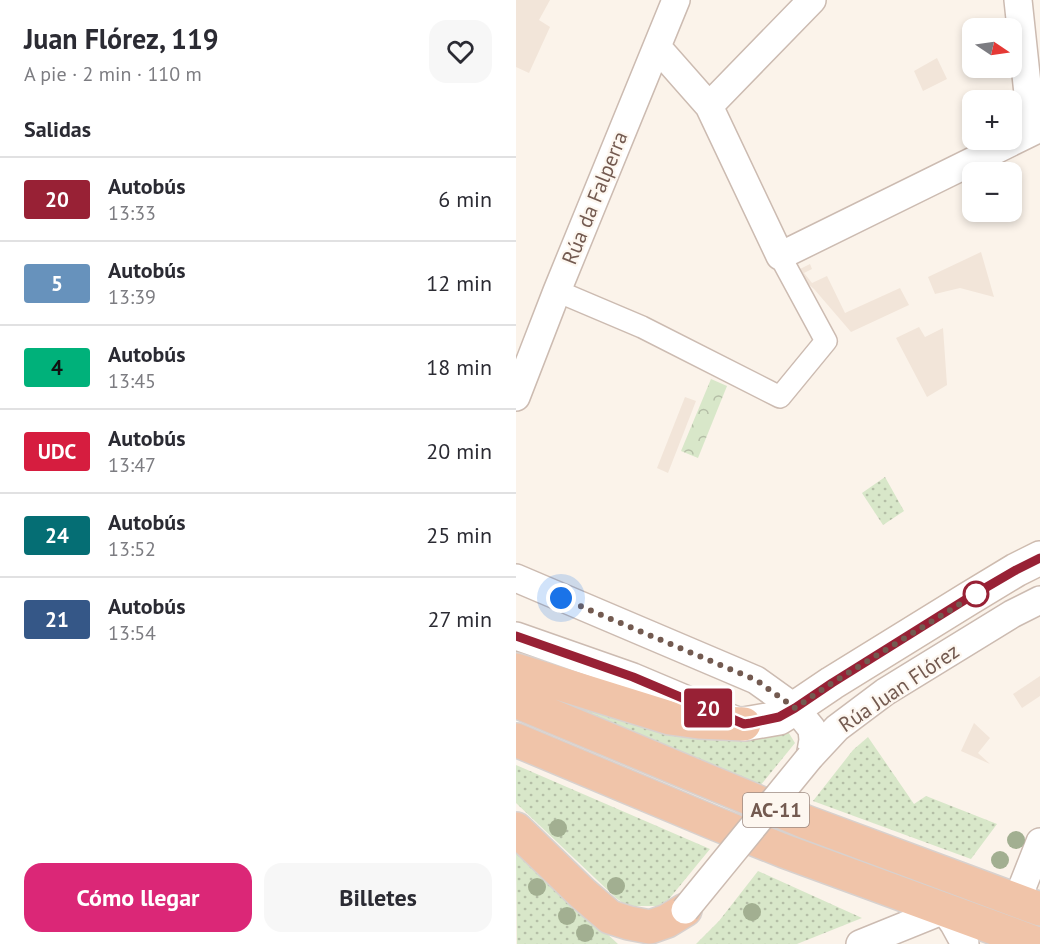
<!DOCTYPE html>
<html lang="es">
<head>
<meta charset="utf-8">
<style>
  body { margin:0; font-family:"PT Sans",sans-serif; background:#f7f7f7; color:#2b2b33; height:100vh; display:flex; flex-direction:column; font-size:22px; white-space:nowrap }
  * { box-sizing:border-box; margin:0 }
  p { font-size:20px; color:#7c7c81 }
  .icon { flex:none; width:33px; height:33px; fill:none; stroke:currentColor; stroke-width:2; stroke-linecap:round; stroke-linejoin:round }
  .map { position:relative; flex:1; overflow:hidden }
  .panel { display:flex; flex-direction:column; background:#fff; width:516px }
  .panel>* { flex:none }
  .badge { padding:0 12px; border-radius:4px; font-size:21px; line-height:39px }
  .needle { width:39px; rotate:103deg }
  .controls { position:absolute; left:446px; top:18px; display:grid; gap:12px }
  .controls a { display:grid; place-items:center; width:60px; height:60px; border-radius:12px; background:#fff; box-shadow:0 3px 9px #0003; font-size:30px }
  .you { position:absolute; width:30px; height:30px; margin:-15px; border:4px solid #fff; border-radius:50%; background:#1a73e8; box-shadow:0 0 0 9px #1a73e833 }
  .map>.badge { position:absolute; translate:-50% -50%; box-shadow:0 0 0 3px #fff }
  h2 { padding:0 24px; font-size:22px; line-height:54px }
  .round { display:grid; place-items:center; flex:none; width:63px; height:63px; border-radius:18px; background:#f7f7f7 }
  .headline { display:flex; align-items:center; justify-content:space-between; height:102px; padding:0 24px }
  h1 { font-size:28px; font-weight:700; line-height:45px }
  .button { display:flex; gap:12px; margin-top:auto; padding:12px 24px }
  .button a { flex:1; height:69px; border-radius:18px; background:#db2777; color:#fff; font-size:24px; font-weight:700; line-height:69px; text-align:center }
  .button a+a { background:#f7f7f7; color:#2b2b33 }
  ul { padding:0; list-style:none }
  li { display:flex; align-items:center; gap:18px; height:84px; padding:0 24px; border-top:2px solid #e1e1e2 }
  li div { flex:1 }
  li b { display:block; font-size:22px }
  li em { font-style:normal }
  li .badge { min-width:66px; font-weight:700; text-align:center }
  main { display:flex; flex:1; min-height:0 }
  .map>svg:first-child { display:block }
</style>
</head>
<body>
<main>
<section class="panel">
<div class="headline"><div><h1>Juan Flórez, 119</h1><p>A pie · 2 min · 110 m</p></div><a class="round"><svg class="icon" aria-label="heart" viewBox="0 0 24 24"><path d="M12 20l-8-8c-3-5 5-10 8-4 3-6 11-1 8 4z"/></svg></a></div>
<h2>Salidas</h2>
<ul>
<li><span class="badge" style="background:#982135;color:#fff">20</span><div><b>Autobús</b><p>13:33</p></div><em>6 min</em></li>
<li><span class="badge" style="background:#6792bc;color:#fff">5</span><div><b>Autobús</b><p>13:39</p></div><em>12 min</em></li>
<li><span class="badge" style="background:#00b17a;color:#111">4</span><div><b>Autobús</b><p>13:45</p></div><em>18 min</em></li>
<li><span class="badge" style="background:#d61d3f;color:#fff">UDC</span><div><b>Autobús</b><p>13:47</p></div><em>20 min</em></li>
<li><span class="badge" style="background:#056e74;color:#fff">24</span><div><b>Autobús</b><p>13:52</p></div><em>25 min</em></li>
<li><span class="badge" style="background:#355787;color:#fff">21</span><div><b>Autobús</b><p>13:54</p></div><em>27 min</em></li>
</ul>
<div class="button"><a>Cómo llegar</a><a>Billetes</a></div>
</section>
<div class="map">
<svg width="524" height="944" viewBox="0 0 524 944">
  <defs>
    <pattern id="grass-dots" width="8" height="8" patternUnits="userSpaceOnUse" patternTransform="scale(1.5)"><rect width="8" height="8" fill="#d8e7c9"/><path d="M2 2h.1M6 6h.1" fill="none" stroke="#b4bea6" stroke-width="1.8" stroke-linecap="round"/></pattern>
    <pattern id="park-crowns" width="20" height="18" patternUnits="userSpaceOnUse" patternTransform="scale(1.5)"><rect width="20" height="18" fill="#d8e7c9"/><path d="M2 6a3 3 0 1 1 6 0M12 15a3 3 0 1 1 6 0" fill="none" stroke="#b4bea6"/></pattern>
  </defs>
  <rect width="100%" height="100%" fill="#fbf3ea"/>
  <!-- residential -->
  <path fill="#f2e5d9" d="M0,0H34L23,20L34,27L13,73L0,67Z
    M421,58L431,79L407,91L398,71Z
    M465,252L478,297L444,288L419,294L412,277Z
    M294,264L296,269L288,273L296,283L311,276L329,313L384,288L393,305L335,332L298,289L278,272Z
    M403,327L409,337L427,328L431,385L411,397L380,338Z
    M169,397L180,401L152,473L141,468Z
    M524,676V696L506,708L497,694Z
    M458,723L474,738L462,753L474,764L445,751Z"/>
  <!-- grass -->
  <path fill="url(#grass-dots)" d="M369,477L388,511L367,525L346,493Z
    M36,698L164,735L200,740L227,741L271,730L279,743L244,786Z
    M352,737L398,804L410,796L481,824L455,859L297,801L337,750Z
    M0,765L194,849L153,899L142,906H111L100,898L0,803Z
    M0,849L102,944H1Z
    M242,871L346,918L281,944H180L203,921Z"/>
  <!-- park -->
  <path fill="url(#park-crowns)" d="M195,379L211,386L182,458L165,451Z"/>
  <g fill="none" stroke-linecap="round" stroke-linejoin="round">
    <defs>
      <path id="pedestrian" d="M41,291L126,327L264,397L310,341L264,256"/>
      <path id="minor" d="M502,0L516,131
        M141,47L193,106L264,256L524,128
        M193,106L296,0
        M0,397L41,291L160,0
        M0,578L240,680L279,708L296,729L297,740L294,757
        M0,636L117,677L219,720
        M294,757L321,728L369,692L496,614L524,600
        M504,902L507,885L524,842
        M344,944L428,910L438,924L449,944"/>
      <path id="secondary" d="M228,724L263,718L279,708L316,683L452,599L500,570L524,558"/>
      <path id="trunk" d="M0,670L154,718L183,722L228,724
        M0,701L290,822L524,909
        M0,740L198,823L268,851L522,944
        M0,829L66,893L94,917L113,923L134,927L151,921L169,910"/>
    </defs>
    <!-- pedestrian casing -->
    <use href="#pedestrian" stroke="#ccbbb1" stroke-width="24"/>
    <!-- minor casing -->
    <use href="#minor" stroke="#ccbbb1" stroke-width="30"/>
    <!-- secondary casing -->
    <use href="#secondary" stroke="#cebbaf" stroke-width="36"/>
    <!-- trunk casing -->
    <use href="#trunk" stroke="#d8d1ce" stroke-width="36"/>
    <!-- pedestrian -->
    <use href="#pedestrian" stroke="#fff" stroke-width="21"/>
    <!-- minor -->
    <use href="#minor" stroke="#fff" stroke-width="27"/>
    <!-- secondary -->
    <use href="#secondary" stroke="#fff" stroke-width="33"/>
    <!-- trunk -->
    <use href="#trunk" stroke="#f0c4a9" stroke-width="33"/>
    <defs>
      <path id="minor-bridge" d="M169,910L294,757"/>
    </defs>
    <!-- minor-bridge casing -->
    <use href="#minor-bridge" stroke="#ccbbb1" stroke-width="30" stroke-linecap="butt"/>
    <!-- minor-bridge -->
    <use href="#minor-bridge" stroke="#fff" stroke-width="27"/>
  </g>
  <!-- trees -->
  <g fill="#a2af91">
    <circle cx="42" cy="828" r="9"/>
    <circle cx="500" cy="840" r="9"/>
    <circle cx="484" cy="860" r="9"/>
    <circle cx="100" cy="886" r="9"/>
    <circle cx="21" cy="887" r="9"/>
    <circle cx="236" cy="912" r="9"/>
    <circle cx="51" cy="916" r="9"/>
    <circle cx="69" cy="933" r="9"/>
  </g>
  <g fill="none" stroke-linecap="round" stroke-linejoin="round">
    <defs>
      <path id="line" d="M0,636L117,677L228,724L235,723L263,717L279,708L316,683L452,598L500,570L524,558"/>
    </defs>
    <!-- line casing -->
    <use href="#line" stroke="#fff" stroke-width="14"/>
    <!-- line -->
    <use href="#line" stroke="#982135" stroke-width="9"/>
    <!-- walk -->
    <path stroke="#735a50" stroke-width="6" stroke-dasharray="0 10.8" d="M45,598L240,680L279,708L316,683L460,594"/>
  </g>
  <!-- markers -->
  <circle fill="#fff" stroke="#982135" stroke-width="3" cx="460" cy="594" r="12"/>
  <g text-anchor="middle" stroke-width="4.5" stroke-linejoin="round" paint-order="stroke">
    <!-- shield labels -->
    <rect fill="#fdf7f0" stroke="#9c8980" stroke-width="1.5" x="227" y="793" width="66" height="34" rx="4.5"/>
    <g font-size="20" font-weight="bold" fill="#735a50">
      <text x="260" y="817">AC-11</text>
    </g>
    <!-- street labels -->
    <g font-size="21" fill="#735a50" stroke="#fdf7f0">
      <text transform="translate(79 198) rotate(-68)" y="7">Rúa da Falperra</text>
      <text transform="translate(383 688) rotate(-34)" y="7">Rúa Juan Flórez</text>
    </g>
  </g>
</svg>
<div class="controls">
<a><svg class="needle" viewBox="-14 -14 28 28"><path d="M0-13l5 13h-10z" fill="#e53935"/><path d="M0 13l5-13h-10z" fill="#7c7c81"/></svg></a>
<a>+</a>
<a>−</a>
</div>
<div class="you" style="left:45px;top:598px"></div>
<b class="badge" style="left:192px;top:708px;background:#982135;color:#fff">20</b>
</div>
</main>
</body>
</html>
